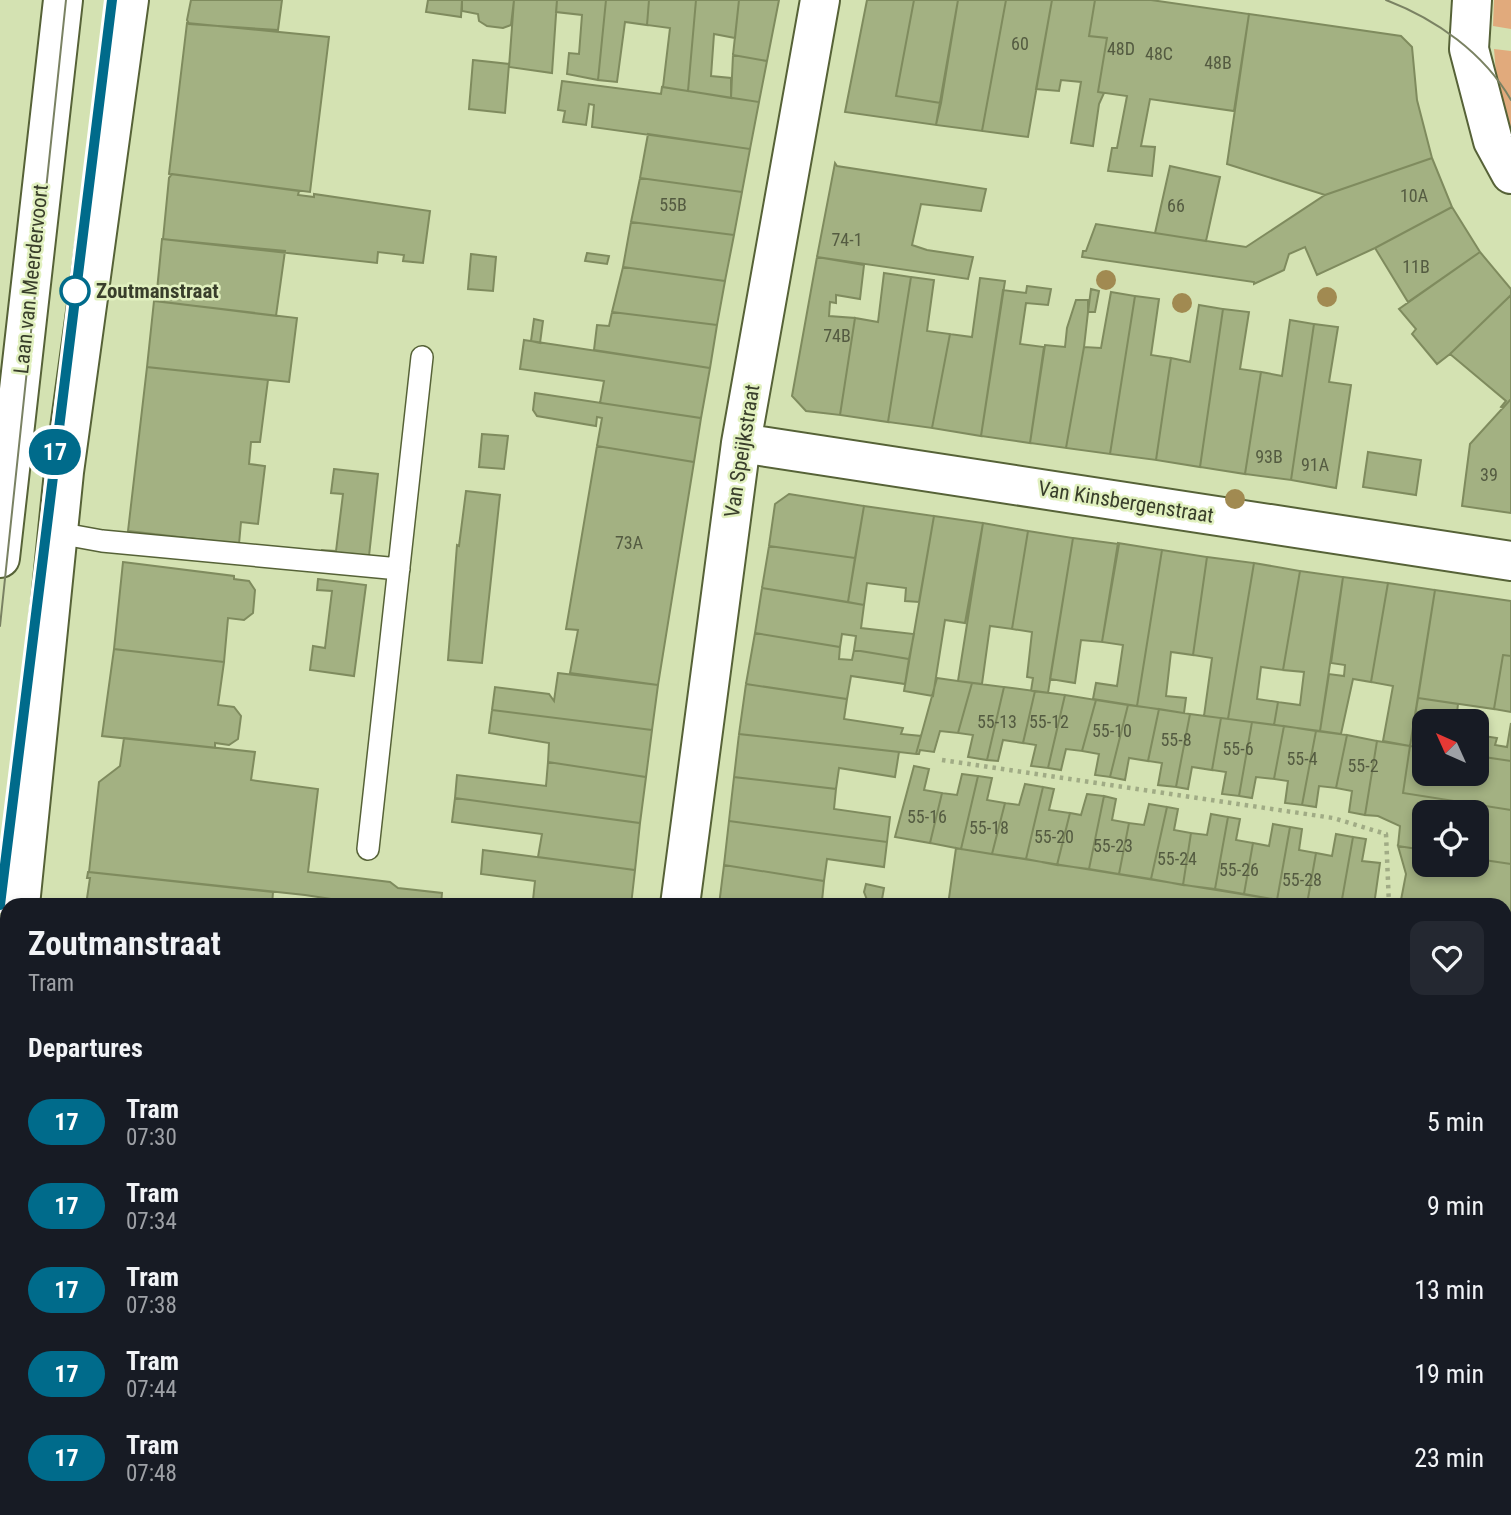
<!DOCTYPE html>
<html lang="en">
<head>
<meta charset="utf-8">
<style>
  body { margin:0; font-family:"Roboto Condensed",sans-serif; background:#242831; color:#f1f3f6; height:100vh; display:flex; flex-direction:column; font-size:26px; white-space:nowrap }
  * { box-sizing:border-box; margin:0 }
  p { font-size:23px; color:#9ea1a6 }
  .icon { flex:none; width:38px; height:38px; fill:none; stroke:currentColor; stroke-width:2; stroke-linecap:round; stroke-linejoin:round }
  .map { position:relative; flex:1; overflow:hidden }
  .drawer { position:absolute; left:0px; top:898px; width:1512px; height:618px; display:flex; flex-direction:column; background:#171b24; border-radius:21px 21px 0 0; box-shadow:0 4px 10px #0003 }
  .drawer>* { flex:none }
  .badge { padding:0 14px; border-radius:23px; font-size:24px; line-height:46px }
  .needle { width:46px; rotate:315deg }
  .controls { position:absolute; left:1412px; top:709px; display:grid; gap:14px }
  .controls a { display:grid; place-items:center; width:77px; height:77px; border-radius:14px; background:#171b24; box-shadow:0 4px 10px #0003; font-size:35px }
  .map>.badge { position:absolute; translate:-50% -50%; box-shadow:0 0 0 4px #fff }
  h2 { padding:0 28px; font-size:26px; line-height:63px }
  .round { display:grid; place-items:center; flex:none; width:74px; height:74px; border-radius:14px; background:#242831 }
  .headline { display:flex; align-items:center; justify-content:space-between; height:119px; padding:0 28px }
  h1 { font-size:33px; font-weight:700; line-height:52px }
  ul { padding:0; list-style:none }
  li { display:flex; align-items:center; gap:21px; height:84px; padding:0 28px }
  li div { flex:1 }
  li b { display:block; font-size:26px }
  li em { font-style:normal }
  li .badge { min-width:77px; font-weight:700; text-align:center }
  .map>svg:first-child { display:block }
</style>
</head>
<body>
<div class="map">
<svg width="1511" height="1515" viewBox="0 0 1511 1515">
  <rect width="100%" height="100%" fill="#d4e2b2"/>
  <!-- green -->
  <path fill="#e1aa7c" d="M1494,0H1511V29L1493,26Z
    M1494,49L1511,51V139L1498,99Z"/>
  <!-- building -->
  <path fill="#a3b182" stroke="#7f8b5e" stroke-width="2" d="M191,0H282L278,30L189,24L187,20Z
    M428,0H462L461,17L426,12Z
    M462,0H514L511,25L503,28L487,26L479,21L478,14L462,11Z
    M514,0H557L552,73L509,67Z
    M557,0H606L598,80L567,74L569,53L579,54L582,15L556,12Z
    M606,0H649L647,25L625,22L617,82L598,80Z
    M649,0H696L688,91L663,87L670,28L647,25Z
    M696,0H739L735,38L714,34L711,76L731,78V98L688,91Z
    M739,0H779L767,61L733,55Z
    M867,0H914L896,96L941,103L936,125L845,112Z
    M914,0H958L941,103L896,96Z
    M958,0H1006L982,131L936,125Z
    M1006,0H1052L1028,137L982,131Z
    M1052,0H1095L1089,36L1107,38L1098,92L1104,93L1099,104L1093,146L1071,143L1081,82L1061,80L1059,91L1036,89Z
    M1095,0H1151L1249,14L1234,111L1150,99L1141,146L1155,147L1152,176L1108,171L1112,148H1117L1127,96L1098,92L1107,38L1089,36Z
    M1249,14L1401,36L1412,47L1417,100L1432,158L1325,195L1227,164Z
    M187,23L329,37L310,192L169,174Z
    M733,55L767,61L759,102L731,98Z
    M473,60L509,64L505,113L469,109Z
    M562,81L661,94L662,87L759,102L750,149L592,127L594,105L589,104L586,125L563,122L565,111L558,110Z
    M648,134L750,149L742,192L640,178Z
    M1432,158L1452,207L1375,248L1317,275L1305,247L1289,254L1284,270L1254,284V282L1082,257L1083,251H1086L1096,224L1246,247L1325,195Z
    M835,163L837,166L986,189L981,211L921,204L912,245L927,250L973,257L968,279L817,257Z
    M1170,166L1220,177L1206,241L1155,233Z
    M172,174L299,191L298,195L314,197V194L430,211L423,263L403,261L404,255L378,252L377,263L163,239L169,178Z
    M640,178L742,192L734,235L631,222Z
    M1452,207L1480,252L1408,302L1375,248Z
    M631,222L734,235L725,281L623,267Z
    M162,239L285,251L276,316L156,301Z
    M1480,252L1511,289V295L1450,354L1437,364L1412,334L1416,329L1399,309Z
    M587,253L609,256L607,264L585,261Z
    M471,254L496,257L493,291L468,289Z
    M817,257L864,265L860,299L836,295V303L830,302L829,316L855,318L840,415L806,411L792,396Z
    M623,267L725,281L717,325L612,312Z
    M884,273L911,277L888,422L840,415L855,318L878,322Z
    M911,277L934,280L927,331L950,334L932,428L888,422Z
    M980,278L1005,281L981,436L932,428L950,334L972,337Z
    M1027,286L1051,289L1048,305L1026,303L1020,344L1044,347L1030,443L981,436L1003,290L1026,293Z
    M1091,289L1099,291L1095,312H1088Z
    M1111,292L1135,296L1110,454L1066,448L1084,347L1101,348Z
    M1511,295V399L1503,408L1501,407L1506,401L1450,354Z
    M1135,296L1159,299L1151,355L1171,358L1156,460L1110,454Z
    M1076,300H1088V312L1084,347L1066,448L1030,443L1045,345L1065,347L1067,328Z
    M154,301L297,318L289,382L147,367Z
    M1199,305L1223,309L1200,467L1156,460L1171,358L1190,362Z
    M1223,309L1249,312L1240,369L1261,372L1245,474L1200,467Z
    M612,312L717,325L710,368L594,350L597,325L609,326Z
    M534,319L543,321L540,343L531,341Z
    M1290,320L1314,324L1291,480L1245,474L1261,372L1282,376Z
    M1314,324L1338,327L1329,382L1351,385L1336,488L1291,480Z
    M524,340L710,368L701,418L600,403L604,381L520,369Z
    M147,367L268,380L260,442H251L249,464L265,466L258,524L241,522L239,544L128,531Z
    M535,393L701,418L694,462L597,446L602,418L597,417L596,426L537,416L533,410Z
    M1511,399V513L1462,506L1470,444Z
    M482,434L508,436L504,469L479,467Z
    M597,446L694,462L658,685L570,673L578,630L566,629Z
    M1368,452L1421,460L1416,495L1363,487Z
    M334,469L378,474L368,565L321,560L322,550L336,551L343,494L331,493Z
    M466,491L500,495L482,663L448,660L457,545L459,546Z
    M789,494L864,506L855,558L769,546L775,504Z
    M864,506L934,516L919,602L905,601L906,588L867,583L864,605L848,602Z
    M934,516L983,523L965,623L945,620L933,696L904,691Z
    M983,523L1028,531L1012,629L990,626L982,684L958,681Z
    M1028,531L1073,538L1048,693L1031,691L1033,678L1027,677L1032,632L1012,629Z
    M1073,538L1119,544L1102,642L1081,640L1075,683L1050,679Z
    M1118,543L1162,550L1137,706L1093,699L1096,683L1117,686L1123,645L1102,642Z
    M769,546L855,558L848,602L762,588Z
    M1162,550L1207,557L1193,655L1171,652L1166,696L1186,698L1184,713L1137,706Z
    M1207,557L1254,563L1228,719L1204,716L1212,658L1193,655Z
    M123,562L234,576V579L249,581L255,590L253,613L244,620L228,618L224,662L114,649Z
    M1254,563L1300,571L1283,670L1261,667L1257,699L1278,702L1274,725L1228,719Z
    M1300,571L1343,577L1320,731L1274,725L1278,702L1300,705L1304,672L1283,670Z
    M1343,577L1388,583L1371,682L1353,679L1341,734L1320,731L1329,674L1344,676L1345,665L1331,663Z
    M318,579L366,585L354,676L310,670L313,646L325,648L332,591L317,590Z
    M1388,583L1435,590L1410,746L1383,741L1393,686L1371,682Z
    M762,588L864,605L861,628L914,634L909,659L854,650L856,636L842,634L840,647L755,633Z
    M1435,590L1511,601V656L1503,655L1494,709L1418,698Z
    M755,633L840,647L839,659L852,660L854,650L909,659L905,684L851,676L847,699L746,684Z
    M114,649L224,662L218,705L234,707L241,716L238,739L229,745L215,743V748L102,736Z
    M1503,655L1511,656V712L1494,709Z
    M558,673L658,685L652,730L492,710L495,687L549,694L554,701Z
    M937,678L972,683L958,733L940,731L934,752L920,750L919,754H916Z
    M972,683L1004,687L987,760L968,757L973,735L958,733Z
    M746,684L847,699L844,719L903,728L901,734L921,736L916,754L739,734Z
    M1004,687L1035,691L1023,743L1003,740L998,761L987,760Z
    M1035,691L1065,695L1048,768L1031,766L1036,745L1023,743Z
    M1065,695L1096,700L1082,751L1066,749L1061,770L1048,768Z
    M1418,698L1458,704L1456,721H1424V748L1410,746Z
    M1096,700L1128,705L1110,777L1095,775L1099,754L1082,751Z
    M1128,705L1159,709L1148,761L1129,758L1125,780L1110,777Z
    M1159,709L1190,714L1176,787L1158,785L1162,763L1148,761Z
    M492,710L652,730L646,777L548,762L549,743L489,733Z
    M1190,714L1221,718L1212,770L1192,767L1188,789L1176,787Z
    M1221,718L1252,722L1239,796L1222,794L1226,772L1212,770Z
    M1252,722L1284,726L1274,779L1256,777L1252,798L1239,796Z
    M1511,723V761L1477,756V735L1497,738L1495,745L1507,747Z
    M1284,726L1316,731L1302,805L1285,803L1288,781L1274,779Z
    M1316,731L1347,735L1336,788L1319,786L1316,807L1302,805Z
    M739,734L899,752L895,777L839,768L836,789L734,777Z
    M1347,735L1377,741L1365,815L1349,812L1352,791L1336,788Z
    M124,738L255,752L251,780L318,789L308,872L390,882L398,888L442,893L441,905H370L305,895L89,872L99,782L120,766Z
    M1377,741L1410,746L1403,793L1511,810V864L1477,859V812H1424V850L1398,846L1400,826L1378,816L1365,815Z
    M1410,746L1424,748V774H1477V756L1511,761V810L1403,793Z
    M548,762L646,777L640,823L455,798L457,775L546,786Z
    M914,766L929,769L924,790L942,793L930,843L895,837Z
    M962,774L978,776L961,849L930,843L942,793L957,795Z
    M978,776L992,778L987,800L1005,803L992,854L961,849Z
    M734,777L836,789L834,809L890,817L887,842L729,821Z
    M1025,784L1043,787L1026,859L992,854L1005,803L1019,805Z
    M1043,787L1054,789L1049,810L1070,813L1057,865L1026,859Z
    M1087,794L1104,796L1089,869L1057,865L1070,813L1081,815Z
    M1104,796L1116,799L1112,820L1129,823L1119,874L1089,869Z
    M455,798L640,823L635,870L538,857L542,834L452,822Z
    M1149,804L1167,807L1151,879L1119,874L1129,823L1144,825Z
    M1167,807L1178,809L1174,830L1191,833L1183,885L1151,879Z
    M1211,814L1228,817L1215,889L1183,885L1191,833L1207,835Z
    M1228,817L1240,819L1236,840L1253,843L1244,894L1215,889Z
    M729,821L887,842L884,867L827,859L824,881L724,865Z
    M1273,824L1290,827L1277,900L1244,894L1253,843L1269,846Z
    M1290,827L1302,829L1299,850L1316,853L1307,904L1277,900Z
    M1336,834L1353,837L1341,905L1307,904L1316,853L1332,856Z
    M1353,837L1366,839L1362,861L1380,863L1374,905H1341Z
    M1398,846L1424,850V864H1477V859L1511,864V935L1505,934V905H1432L1401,900L1406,874Z
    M956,848L961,849L1310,905H948Z
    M483,850L635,870L631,905H577L533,900L535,881L481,874Z
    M724,865L824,881L822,901L854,905H719Z
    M88,872L273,892L272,905H86L90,878H87Z
    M866,884L884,888L881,905H869L864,892Z
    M533,900L577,905H532Z
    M1505,934L1511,935V1023H1505Z
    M1505,1023H1511V1073L1505,1072Z
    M1505,1072L1511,1073V1117L1505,1116Z
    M1505,1116L1511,1117V1161L1505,1160Z
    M1505,1160L1511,1161V1206L1505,1205Z
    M1505,1205L1511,1206L1506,1248H1505Z
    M16,1508H120L119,1515H15Z
    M413,1508H452L451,1515H412Z
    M466,1508H571L570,1515H501Z
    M658,1508H773L801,1513L800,1515H658Z
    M773,1508H801V1513Z
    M801,1508H849L848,1515H816L801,1513Z
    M849,1508H894L893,1515H848Z
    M894,1508H934L933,1515H893Z
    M934,1508H975L974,1515H933Z
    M975,1508H1022L1021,1515H974Z
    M1022,1508H1066L1065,1515H1021Z
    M1066,1508H1106L1105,1515H1065Z
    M1106,1508H1153L1152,1515H1105Z
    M1153,1508H1241L1240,1515H1152Z
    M1241,1508H1283L1282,1515H1240Z
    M1283,1508H1324L1323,1515H1282Z
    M1324,1508H1373L1372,1515H1323Z
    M1373,1508H1447L1452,1515H1372Z
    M466,1510L501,1515H465Z"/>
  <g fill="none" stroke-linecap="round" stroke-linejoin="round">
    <defs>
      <path id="lane" d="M58,533L102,541L399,569
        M368,849L422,357"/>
      <path id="street" d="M1472,0L1469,49L1493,141L1511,174
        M741,443L1511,561
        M680,905L741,443L820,0
        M0,1263L7,1264
        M1505,1506L1511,1470
        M611,1515L612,1508"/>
      <path id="secondary" d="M0,558L63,0
        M20,905L64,472L129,0
        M0,1097L7,1029"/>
    </defs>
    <!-- lane casing -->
    <use href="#lane" stroke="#566237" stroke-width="24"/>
    <!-- street casing -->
    <use href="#street" stroke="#566237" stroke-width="42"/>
    <!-- secondary casing -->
    <use href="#secondary" stroke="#566237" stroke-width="42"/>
    <!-- path -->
    <path stroke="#a0ab85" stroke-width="4.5" stroke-dasharray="3.5 5" stroke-linecap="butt" d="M942,760L1333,818L1386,834L1389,905
      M0,1193L7,1194
      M0,1339H7
      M0,1461L7,1401"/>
    <!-- lane -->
    <use href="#lane" stroke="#fff" stroke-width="21"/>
    <!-- street -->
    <use href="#street" stroke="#fff" stroke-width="38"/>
    <!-- secondary -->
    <use href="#secondary" stroke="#fff" stroke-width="38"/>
    <!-- tram -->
    <path stroke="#7a8263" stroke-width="2" d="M1386,0C1436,19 1484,53 1511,100
      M0,626L66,0
      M0,905L112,0"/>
  </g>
  <!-- trees -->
  <g fill="#a18a51">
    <circle cx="1106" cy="280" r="10"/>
    <circle cx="1327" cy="297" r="10"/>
    <circle cx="1182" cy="303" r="10"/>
    <circle cx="1235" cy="499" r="10"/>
  </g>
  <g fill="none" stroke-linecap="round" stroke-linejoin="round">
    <defs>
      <path id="line" d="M0,905L112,0"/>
    </defs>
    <!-- line casing -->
    <use href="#line" stroke="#fff" stroke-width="16"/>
    <!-- line -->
    <use href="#line" stroke="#006b8b" stroke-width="10"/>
  </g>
  <!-- markers -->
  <circle fill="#fff" stroke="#006b8b" stroke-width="3.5" cx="75" cy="291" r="14"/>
  <g text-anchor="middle" stroke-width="5" stroke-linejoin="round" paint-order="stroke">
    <!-- number labels -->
    <g font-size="18" fill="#545b41">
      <text x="1020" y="50">60</text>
      <text x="1121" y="55">48D</text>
      <text x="1159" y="60">48C</text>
      <text x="1218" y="69">48B</text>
      <text x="1414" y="202">10A</text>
      <text x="673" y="211">55B</text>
      <text x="1176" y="212">66</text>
      <text x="847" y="246">74-1</text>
      <text x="1416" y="273">11B</text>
      <text x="837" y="342">74B</text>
      <text x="1269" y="463">93B</text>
      <text x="1315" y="471">91A</text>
      <text x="1489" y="481">39</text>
      <text x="629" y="549">73A</text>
      <text x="997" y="728">55-13</text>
      <text x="1049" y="728">55-12</text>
      <text x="1112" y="737">55-10</text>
      <text x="1176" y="746">55-8</text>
      <text x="1238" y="755">55-6</text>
      <text x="1302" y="765">55-4</text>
      <text x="1363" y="772">55-2</text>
      <text x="927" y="823">55-16</text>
      <text x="989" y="834">55-18</text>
      <text x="1054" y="843">55-20</text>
      <text x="1113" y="852">55-23</text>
      <text x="1177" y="865">55-24</text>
      <text x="1239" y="876">55-26</text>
      <text x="1302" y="886">55-28</text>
    </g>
    <!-- street labels -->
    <g font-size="21" fill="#393e2b" stroke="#e1f0bf">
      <text transform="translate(31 279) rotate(-84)" y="7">Laan van Meerdervoort</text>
      <text transform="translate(742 451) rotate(-81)" y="7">Van Speijkstraat</text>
      <text transform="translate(1126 502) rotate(9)" y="7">Van Kinsbergenstraat</text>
    </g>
    <!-- stop labels -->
    <g font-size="21" font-weight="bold" fill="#393e2b" stroke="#e1f0bf" text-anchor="start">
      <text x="96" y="298">Zoutmanstraat</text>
    </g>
  </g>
</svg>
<div class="controls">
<a><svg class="needle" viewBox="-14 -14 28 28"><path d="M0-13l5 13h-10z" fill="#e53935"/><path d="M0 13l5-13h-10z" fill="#9ea1a6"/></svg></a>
<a><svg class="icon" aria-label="locate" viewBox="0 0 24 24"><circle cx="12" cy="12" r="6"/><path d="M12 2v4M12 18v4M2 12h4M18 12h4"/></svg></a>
</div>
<b class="badge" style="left:55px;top:452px;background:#006b8b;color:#fff">17</b>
<section class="drawer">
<div class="headline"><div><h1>Zoutmanstraat</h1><p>Tram</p></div><a class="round"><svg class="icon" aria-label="heart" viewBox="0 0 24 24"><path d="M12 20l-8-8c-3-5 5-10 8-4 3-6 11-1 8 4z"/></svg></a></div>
<h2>Departures</h2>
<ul>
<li><span class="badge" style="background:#006b8b;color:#fff">17</span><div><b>Tram</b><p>07:30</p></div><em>5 min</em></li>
<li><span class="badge" style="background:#006b8b;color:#fff">17</span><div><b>Tram</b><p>07:34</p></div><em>9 min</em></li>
<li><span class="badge" style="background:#006b8b;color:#fff">17</span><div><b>Tram</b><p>07:38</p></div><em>13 min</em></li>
<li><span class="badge" style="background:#006b8b;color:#fff">17</span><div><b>Tram</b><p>07:44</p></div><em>19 min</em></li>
<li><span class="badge" style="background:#006b8b;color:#fff">17</span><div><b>Tram</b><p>07:48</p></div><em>23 min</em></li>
</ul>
</section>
</div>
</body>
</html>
